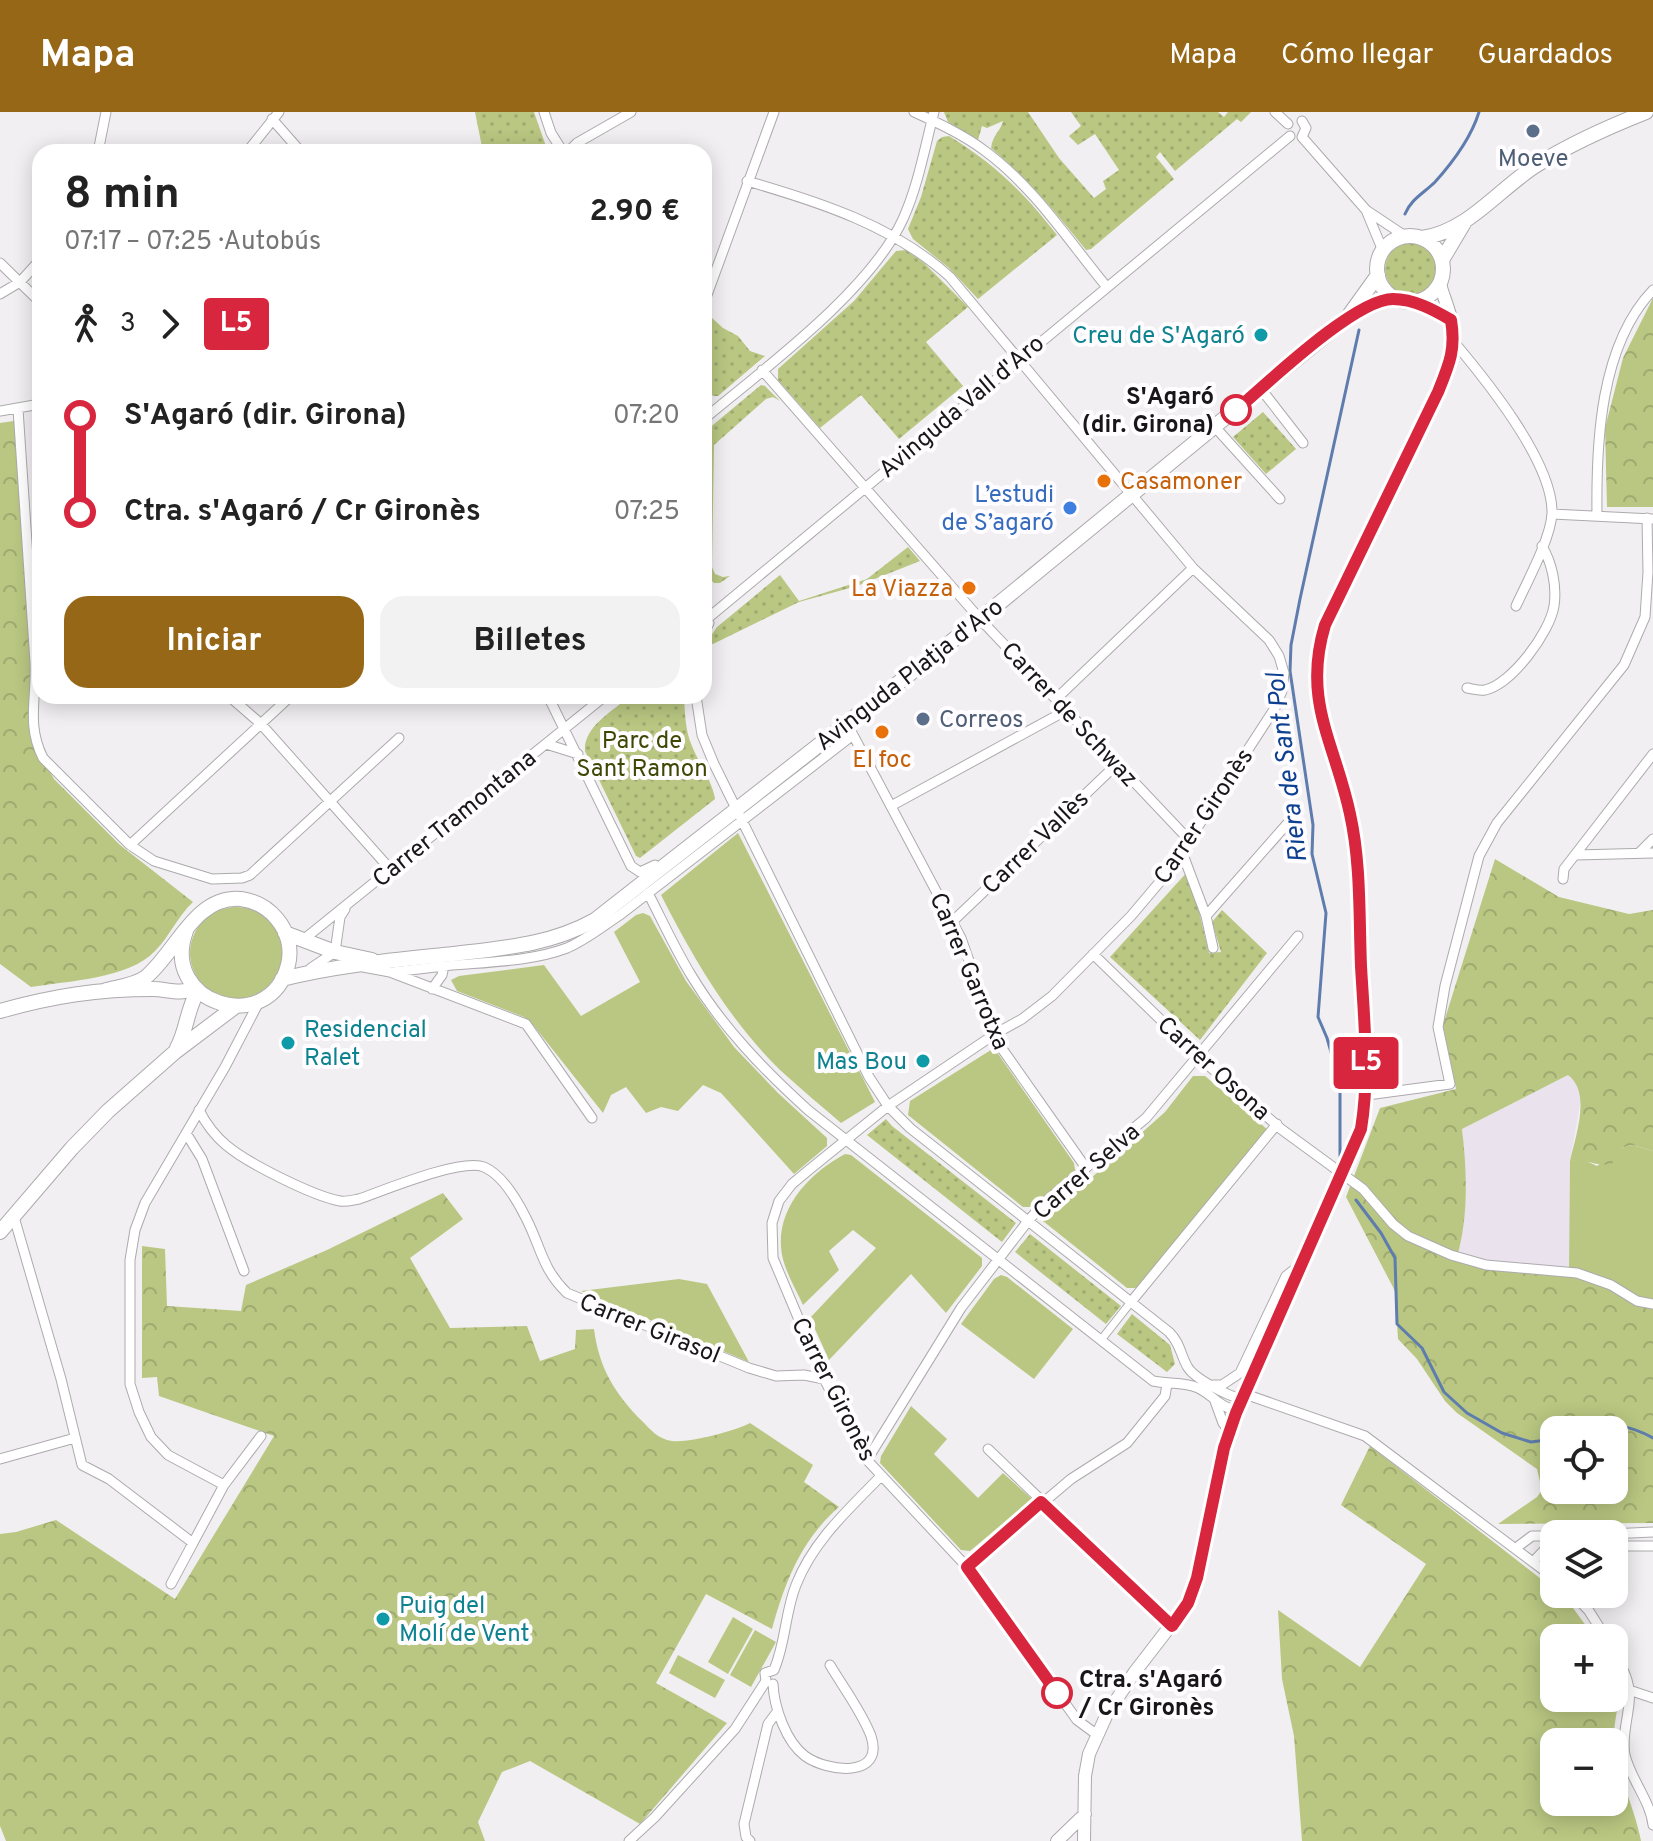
<!DOCTYPE html>
<html lang="es">
<head>
<meta charset="utf-8">
<style>
  body { margin:0; font-family:Overpass,sans-serif; background:#f2f2f2; color:#222; height:100vh; display:flex; flex-direction:column; font-size:30px; white-space:nowrap }
  * { box-sizing:border-box; margin:0 }
  p { font-size:26px; color:#767676 }
  .icon { flex:none; width:44px; height:44px; fill:none; stroke:currentColor; stroke-width:2; stroke-linecap:round; stroke-linejoin:round }
  .map { position:relative; flex:1; overflow:hidden }
  .panel { position:absolute; left:32px; top:32px; width:680px; height:560px; display:flex; flex-direction:column; background:#fff; border-radius:24px; box-shadow:0 4px 20px #0003 }
  .panel>* { flex:none }
  .badge { padding:0 16px; border-radius:6px; font-size:28px; line-height:52px }
  .controls { position:absolute; left:1540px; top:1304px; display:grid; gap:16px }
  .controls a { display:grid; place-items:center; width:88px; height:88px; border-radius:16px; background:#fff; box-shadow:0 4px 20px #0003; font-size:40px }
  .map>.badge { position:absolute; translate:-50% -50%; box-shadow:0 0 0 4px #fff }
  .legs { display:flex; align-items:center; gap:12px; height:88px; padding:0 32px; font-size:26px }
  .legs p { margin-inline-start:auto }
  .headline { display:flex; align-items:center; justify-content:space-between; height:136px; padding:0 32px }
  h1 { font-size:44px; font-weight:700; line-height:60px }
  .cta { display:flex; gap:16px; margin-top:auto; padding:16px 32px }
  .cta a { flex:1; height:92px; border-radius:24px; background:#966716; color:#fff; font-size:32px; font-weight:700; line-height:92px; text-align:center }
  .cta a+a { background:#f2f2f2; color:#222 }
  ul { padding:0 32px; list-style:none }
  li { display:flex; align-items:center; gap:28px; height:96px; font-size:30px }
  li i { display:grid; place-items:center; width:12px; height:100%; margin:0 10px; background:currentColor }
  li i::after { content:''; width:20px; height:20px; margin:-10px; border:6px solid; border-radius:50%; background:#fff }
  li p { margin-inline-start:auto }
  li:first-child i { background:linear-gradient(#0000 50%,currentColor 0) }
  li:last-child i { background:linear-gradient(currentColor 50%,#0000 0) }
  header { display:flex; align-items:center; gap:48px; box-sizing:border-box; height:112px; padding:0 40px; background:#966716; color:#fff }
  header strong { font-size:38px }
  nav { display:flex; gap:44px; margin-inline-start:auto; font-size:28px }
  .map>svg:first-child { display:block }
</style>
</head>
<body>
<header>
<strong>Mapa</strong>
<nav><a>Mapa</a><a>Cómo llegar</a><a>Guardados</a></nav>
</header>
<div class="map">
<svg width="1653" height="1729" viewBox="0 0 1653 1729">
  <defs>
    <pattern id="forest-crowns" width="20" height="18" patternUnits="userSpaceOnUse" patternTransform="scale(2)"><rect width="20" height="18" fill="#b9c782"/><path d="M2 6a3 3 0 1 1 6 0M12 15a3 3 0 1 1 6 0" fill="none" stroke="#9eaa70"/></pattern>
    <pattern id="park-dots" width="8" height="8" patternUnits="userSpaceOnUse" patternTransform="scale(2)"><rect width="8" height="8" fill="#b9c782"/><path d="M2 2h.1M6 6h.1" fill="none" stroke="#9eaa70" stroke-width="1.8" stroke-linecap="round"/></pattern>
  </defs>
  <rect width="100%" height="100%" fill="#f2eff2"/>
  <!-- built -->
  <path fill="#eae2ec" d="M1568,963L1575,969L1581,986L1570,1049L1569,1157L1488,1150L1458,1140L1464,1104L1466,1072L1462,1017Z"/>
  <!-- grass -->
  <path fill="#b9c782" d="M738,721L875,990L841,1011C821,994 800,976 780,958C729,908 693,846 661,783Z
    M190 841a46 46 0 1 1 92 0a46 46 0 1 1-92 0Z
    M643,801L650,804L686,869L734,935L778,981L827,1026V1034L794,1062L721,981L703,973L678,999L661,995L646,1001L626,975L611,983L603,1001L534,914L524,905L457,879L451,868L459,864L544,853L581,904L640,870L614,820L636,803Z
    M994,936L1074,1051L1075,1058L1033,1095H1023L908,1003L910,989Z
    M1193,964H1205L1268,1018L1154,1161L1136,1176H1127L1043,1109L1165,1000Z
    M1632,1033L1653,1039V1189L1644,1187L1604,1165L1569,1157L1570,1049L1582,1047L1597,1054L1621,1036Z
    M845,1042L851,1043L982,1146V1154L946,1201L911,1162L829,1248L810,1206L876,1136L853,1118L829,1139L839,1158L803,1193C795,1175 782,1155 781,1135C778,1094 811,1060 845,1042Z
    M1001,1163L1007,1165L1073,1217L1034,1267L961,1212L994,1167Z
    M679,1167L707,1172L749,1250L581,1179Z
    M911,1294L947,1327L934,1342L978,1386L1003,1361L1032,1387L970,1439L961,1438L880,1351L881,1344Z
    M733,1505L753,1517L728,1562L708,1550Z
    M755,1518L776,1530L751,1575L730,1563Z
    M678,1543L725,1568L715,1586L669,1561Z"/>
  <!-- forest -->
  <path fill="url(#forest-crowns)" fill-rule="evenodd" d="M1653,186V395H1607L1605,316L1623,246Z
    M20,308L35,571L31,625L54,667L120,733L193,790C177,805 170,824 155,839C129,867 67,869 31,875L0,852V311Z
    M1495,747L1559,785L1629,802L1653,798V1039L1632,1033L1621,1036L1612,1052C1596,1055 1586,1046 1570,1049C1575,1025 1592,981 1568,963L1462,1017C1467,1060 1469,1106 1456,1148L1483,1156L1579,1166L1604,1174L1626,1187L1653,1197V1411L1498,1412L1537,1385L1542,1378L1537,1357L1457,1301L1445,1289L1417,1247L1398,1227L1395,1179L1346,1085L1380,996L1456,977L1443,913ZM1554,1318H1614V1378H1554Z
    M443,1081L463,1107L410,1146L450,1216L527,1214L540,1249L575,1237L576,1218L594,1217C599,1256 615,1282 642,1309C651,1318 658,1327 672,1329C689,1331 735,1319 750,1311L813,1353L804,1370L839,1395C801,1428 785,1470 772,1517L706,1482L656,1571L727,1611L640,1712L530,1649L502,1660L478,1710L485,1729H6L0,1714V1422L16,1420L56,1408L175,1487L274,1324L159,1284L157,1265L142,1266V1134L165,1137L167,1194L241,1199L246,1173L327,1138Z
    M1370,1334L1554,1477V1482L1565,1485L1592,1522L1594,1526H1554V1586H1614V1562C1624,1582 1614,1603 1614,1625C1614,1655 1635,1696 1641,1729H1302L1294,1624L1282,1567L1278,1498L1360,1555L1426,1452L1341,1393ZM1614,1630V1690H1554V1630Z"/>
  <!-- park -->
  <path fill="url(#park-dots)" d="M475,0H534L548,40H519L518,37L483,40Z
    M944,0H1028L1059,46L1094,86L1106,77L1103,69L1119,58L1095,22L1078,33L1069,24L1081,14L1071,0H1218L1224,5L1228,0H1251L1241,10L1237,7L1175,59L1160,40L1156,45L1174,67L1091,137L1086,138C1056,101 1027,66 991,36C993,22 1000,20 1003,9L987,16L982,14L978,28L948,10Z
    M949,24C996,53 1023,80 1057,123L978,187L949,156L913,127L908,117L921,85L937,29L942,25Z
    M1385 157a26 26 0 1 1 52 0a26 26 0 1 1-52 0Z
    M906,138L924,151L968,195L926,230L963,274L899,327L861,283L820,316L778,268V257L854,189L896,139Z
    M711,205L723,216L738,224L750,239L765,244L718,284H713L704,276L705,236Z
    M761,273L765,274L780,289L773,285L766,287L714,333L712,455L715,462L723,465L730,464L720,471H714L705,462L704,455V323L708,317Z
    M1263,300L1296,337L1266,362L1233,325Z
    M908,435L920,449L857,474L799,490L713,532H705L717,515L780,463L799,489L867,467Z
    M630,584H684C685,601 685,619 692,634C699,652 712,668 715,687L640,746L636,744L585,639C583,615 613,599 630,584Z
    M1189,758L1209,841L1221,840L1212,810L1222,798L1267,841L1200,928L1110,845Z
    M886,1007L892,1014L1016,1111L1002,1130L867,1023Z
    M1030,1122L1121,1194L1106,1212L1015,1140Z
    M1132,1202L1170,1233L1175,1252L1167,1260L1117,1222Z"/>
  <g fill="none" stroke-linecap="round" stroke-linejoin="round">
    <!-- stream -->
    <path stroke="#5e7cad" stroke-width="3" d="M1405,102C1411,87 1424,81 1435,70C1453,50 1471,26 1479,0
      M1340,1044V972L1327,926L1318,905L1326,801L1312,742L1313,713L1290,559L1291,533L1300,487L1359,218
      M1356,1088L1381,1121L1395,1146L1397,1212L1422,1236L1444,1280L1467,1301L1502,1321L1531,1330L1554,1327
      M1574,1318C1596,1305 1632,1314 1653,1326"/>
    <defs>
      <path id="pedestrian" d="M1101,1228L1131,1190"/>
      <path id="minor" d="M544,0L551,21L563,40
        M914,0C938,11 964,23 985,39C1034,75 1068,128 1106,174
        M1275,0L1288,12
        M272,7L301,40
        M1302,9L1306,16L1302,25
        M1302,25L1366,98L1383,139
        M98,40L106,0
        M247,40L279,0
        M568,40L577,31L631,0
        M747,69C820,90 894,114 950,165L1193,456L1269,528L1279,544L1284,561L1282,579L1275,596L1169,759L1131,804L1052,884L1022,907L995,922L888,994L810,1057L792,1072L779,1089L772,1111L773,1146L824,1267L867,1348L967,1455L1077,1608L1096,1622
        M1366,98L1405,124
        M0,151L40,190
        M0,182L20,170L40,148
        M704,191L774,0
        M1454,230C1486,268 1553,350 1552,401C1551,426 1527,470 1516,494
        M762,258L980,507L1190,729
        M1261,277L1303,331
        M18,297L35,550C37,587 26,612 43,646L130,733L154,749L212,767L242,766L250,763L399,626
        M0,299L40,292
        M704,307C765,256 870,179 903,107C918,74 925,35 934,0
        M1215,315L1280,387
        M1552,402L1653,407
        M1597,403C1596,331 1600,233 1653,178
        M704,500L709,511L704,521
        M708,506L1290,24
        M1467,576C1473,577 1479,579 1485,578C1512,572 1550,520 1554,494C1557,474 1552,451 1542,434
        M229,584L261,612L391,758
        M548,584L631,754L640,760L655,753
        M696,584L702,623L714,652L869,965L888,994L910,1016L1169,1220C1180,1231 1180,1241 1187,1254C1193,1266 1229,1285 1243,1287
        M1056,587L1193,456
        M852,621L961,826L998,931L1086,1056
        M546,632L578,642
        M891,694L1067,598
        M130,733L291,584
        M1182,740L1206,804L1213,836
        M1639,741L1653,727
        M1576,743L1653,741
        M1563,767L1564,757L1653,642
        M648,781C662,808 675,837 691,863C722,915 764,958 808,998L1153,1269C1167,1272 1186,1270 1198,1276C1213,1283 1221,1297 1238,1298
        M1206,804L1287,712
        M953,809L1117,652
        M303,828L605,584
        M1093,842L1199,945L1281,1017L1363,1077L1393,1112L1408,1124L1451,1143L1486,1153L1577,1161L1611,1173L1637,1189L1653,1192
        M363,855L390,860L526,912L592,1006
        M311,856L335,840L340,805L345,797
        M393,860L444,854
        M432,877L442,863L444,854C484,850 530,850 567,836C586,828 603,814 620,803L853,623
        M1367,983L1450,972L1438,915L1445,874L1479,744L1497,711L1624,553L1645,505L1648,460L1647,406
        M199,998C206,1012 214,1023 226,1033C247,1051 313,1084 340,1089C346,1090 353,1088 359,1087C385,1078 461,1046 484,1055C503,1063 517,1088 526,1106C541,1135 542,1157 567,1181L749,1256L776,1264L804,1263L824,1267
        M186,1021L202,1047L244,1159
        M14,1105L61,1267L82,1353L109,1367L193,1431L224,1373L168,1343L151,1325L139,1300L130,1272V1148L135,1118L145,1091L225,955L260,888
        M1131,1190L1277,1012
        M1213,1273H1222L1240,1261L1286,1164L1300,1153
        M1245,1282L1365,1324L1554,1466
        M1215,1289L1223,1311L1230,1320
        M988,1337L1172,1514
        M0,1347L75,1326
        M867,1348L961,1196L1028,1109L1045,1090L1146,1006L1298,824
        M224,1373L261,1324
        M1609,1422L1653,1420
        M1614,1434H1653
        M1516,1436L1532,1424H1554
        M1533,1450L1547,1435H1554
        M967,1455L1071,1367L1127,1331L1165,1284L1167,1272
        M171,1472L193,1431
        M1573,1482L1589,1499L1606,1526
        M1614,1539C1618,1548 1624,1558 1627,1568C1635,1592 1620,1618 1625,1643C1631,1668 1650,1688 1653,1713
        M774,1558C786,1530 785,1500 796,1473C813,1429 849,1397 881,1364
        M773,1572C774,1595 786,1630 805,1644C827,1660 885,1667 871,1624C862,1600 843,1575 830,1553
        M1629,1578L1653,1586
        M629,1729L655,1705L735,1617L766,1569L765,1561L774,1558
        M750,1729L746,1725L744,1712L768,1612L777,1600"/>
      <path id="tertiary" d="M1411,190L1430,196L1451,208
        M1057,1729L1085,1702
        M1084,1729L1085,1664L1089,1642L1107,1602L1134,1561L1188,1491L1197,1466L1224,1336L1236,1301L1361,1017C1371,961 1364,904 1361,848C1359,800 1360,749 1350,702C1335,631 1302,589 1325,513L1438,280C1444,265 1454,247 1454,230C1455,210 1445,190 1440,172"/>
      <path id="secondary" d="M1377 157a33 33 0 1 1 66 0a33 33 0 1 1-66 0Z
        M1422,126C1467,120 1498,78 1535,54C1570,32 1608,15 1646,0
        M1442,148L1464,111
        M1350,202L1378,163
        M285,821L335,840L372,848
        M282,867C337,853 396,848 453,842C504,836 550,833 595,808L980,507L1349,204L1382,189L1395,187
        M106,878C118,875 136,873 146,865C177,839 195,783 241,787C255,789 268,796 277,807C288,820 292,837 288,853C269,926 159,892 186,819
        M0,899C53,884 98,877 153,877C168,877 181,884 194,875
        M177,936C187,918 187,896 198,879
        M0,1120L72,1036L108,999L175,940L236,894"/>
    </defs>
    <!-- pedestrian casing -->
    <use href="#pedestrian" stroke="#adaaad" stroke-width="9"/>
    <!-- minor casing -->
    <use href="#minor" stroke="#adaaad" stroke-width="11"/>
    <!-- tertiary casing -->
    <use href="#tertiary" stroke="#adaaad" stroke-width="14"/>
    <!-- secondary casing -->
    <use href="#secondary" stroke="#adaaad" stroke-width="16"/>
    <!-- pedestrian -->
    <use href="#pedestrian" stroke="#fff" stroke-width="7"/>
    <!-- minor -->
    <use href="#minor" stroke="#fff" stroke-width="9"/>
    <!-- tertiary -->
    <use href="#tertiary" stroke="#fff" stroke-width="12"/>
    <!-- secondary -->
    <use href="#secondary" stroke="#fff" stroke-width="14"/>
  </g>
  <g fill="none" stroke-linecap="round" stroke-linejoin="round">
    <defs>
      <path id="line-1" d="M1057,1581L967,1455L1041,1390L1172,1514L1188,1491L1197,1466L1224,1336L1236,1301L1361,1017C1370,963 1364,908 1361,854C1359,804 1361,751 1350,702C1335,631 1302,589 1325,513L1438,280C1449,253 1456,238 1451,208C1434,198 1414,187 1393,187C1355,187 1268,271 1236,298"/>
    </defs>
    <!-- line-1 casing -->
    <use href="#line-1" stroke="#fff" stroke-width="18"/>
    <!-- line-1 -->
    <use href="#line-1" stroke="#d7263d" stroke-width="12"/>
  </g>
  <!-- markers -->
  <g fill="#5c6f8a" stroke="#fffdff" stroke-width="3">
    <circle cx="1533" cy="19" r="8"/>
    <circle cx="923" cy="607" r="8"/>
  </g>
  <g fill="#0f9aa8" stroke="#fffdff" stroke-width="3">
    <circle cx="1261" cy="223" r="8"/>
    <circle cx="288" cy="931" r="8"/>
    <circle cx="923" cy="949" r="8"/>
    <circle cx="383" cy="1507" r="8"/>
  </g>
  <g fill="#fff" stroke="#d7263d" stroke-width="4">
    <circle cx="1236" cy="298" r="14"/>
    <circle cx="1057" cy="1581" r="14"/>
  </g>
  <g fill="#e8710a" stroke="#fffdff" stroke-width="3">
    <circle cx="1104" cy="369" r="8"/>
    <circle cx="969" cy="476" r="8"/>
    <circle cx="882" cy="620" r="8"/>
  </g>
  <circle fill="#3f7fe0" stroke="#fffdff" stroke-width="3" cx="1070" cy="396" r="8"/>
  <g text-anchor="middle" stroke-width="8" stroke-linejoin="round" paint-order="stroke">
    <!-- service labels -->
    <g font-size="24" fill="#4e5e75" stroke="#fffdff">
      <text x="1533" y="54">Moeve</text>
      <text x="939" y="615" text-anchor="start">Correos</text>
    </g>
    <!-- culture labels -->
    <g font-size="24" fill="#0d838f" stroke="#fffdff" text-anchor="end">
      <text x="1245" y="231">Creu de S'Agaró</text>
      <text x="304" y="925" text-anchor="start">Residencial<tspan x="304" dy="28">Ralet</tspan></text>
      <text x="907" y="957">Mas Bou</text>
      <text x="399" y="1501" text-anchor="start">Puig del<tspan x="399" dy="28">Molí de Vent</tspan></text>
    </g>
    <!-- stop labels -->
    <g font-size="24" font-weight="bold" fill="#181718" stroke="#fffdff" text-anchor="end">
      <text x="1214" y="292">S'Agaró<tspan x="1214" dy="28">(dir. Girona)</tspan></text>
      <text x="1079" y="1575" text-anchor="start">Ctra. s'Agaró<tspan x="1079" dy="28">/ Cr Gironès</tspan></text>
    </g>
    <!-- street labels -->
    <g font-size="24" fill="#181718" stroke="#fffdff">
      <text transform="translate(961 294) rotate(-40)" y="8">Avinguda Vall d'Aro</text>
      <text transform="translate(909 562) rotate(-38)" y="8">Avinguda Platja d'Aro</text>
      <text transform="translate(1070 602) rotate(47)" y="8">Carrer de Schwaz</text>
      <text transform="translate(1203 704) rotate(-56)" y="8">Carrer Gironès</text>
      <text transform="translate(454 706) rotate(-39)" y="8">Carrer Tramontana</text>
      <text transform="translate(1035 730) rotate(-44)" y="8">Carrer Vallès</text>
      <text transform="translate(970 859) rotate(67)" y="8">Carrer Garrotxa</text>
      <text transform="translate(1214 956) rotate(42)" y="8">Carrer Osona</text>
      <text transform="translate(1086 1059) rotate(-41)" y="8">Carrer Selva</text>
      <text transform="translate(650 1216) rotate(22)" y="8">Carrer Girasol</text>
      <text transform="translate(834 1277) rotate(63)" y="8">Carrer Gironès</text>
    </g>
    <!-- food labels -->
    <g font-size="24" fill="#c56008" stroke="#fffdff" text-anchor="start">
      <text x="1120" y="377">Casamoner</text>
      <text x="953" y="484" text-anchor="end">La Viazza</text>
      <text x="882" y="655" text-anchor="middle">El foc</text>
    </g>
    <!-- shop labels -->
    <g font-size="24" fill="#366cbe" stroke="#fffdff" text-anchor="end">
      <text x="1054" y="390">L’estudi<tspan x="1054" dy="28">de S’agaró</tspan></text>
    </g>
    <!-- park labels -->
    <g font-size="24" fill="#3e4703" stroke="#fffdff">
      <text x="642" y="636">Parc de<tspan x="642" dy="28">Sant Ramon</tspan></text>
    </g>
    <!-- water labels -->
    <g font-size="26" font-style="italic" fill="#0d4090" stroke="#fffdff">
      <text transform="translate(1286 656) rotate(-97)" y="9">Riera de Sant Pol</text>
    </g>
  </g>
</svg>
<div class="controls">
<a><svg class="icon" aria-label="locate" viewBox="0 0 24 24"><circle cx="12" cy="12" r="6"/><path d="M12 2v4M12 18v4M2 12h4M18 12h4"/></svg></a>
<a><svg class="icon" aria-label="layers" viewBox="0 0 24 24"><path d="M12 4l9 5-9 5-9-5zM3 14l9 5 9-5"/></svg></a>
<a>+</a>
<a>−</a>
</div>
<b class="badge" style="left:1366px;top:951px;background:#d7263d;color:#fff">L5</b>
<section class="panel">
<div class="headline"><div><h1>8 min</h1><p>07:17 – 07:25 · Autobús</p></div><b>2.90 €</b></div>
<div class="legs"><svg class="icon" aria-label="walk" viewBox="0 0 24 24"><circle cx="13" cy="4" r="2"/><path d="M13 8l-2 6 4 7M11 14l-3 7M7 12l3-4h3l4 4"/></svg>3<svg class="icon" aria-label="forward" viewBox="0 0 24 24"><path d="M9 5l7 7-7 7"/></svg><b class="badge" style="background:#d7263d;color:#fff">L5</b></div>
<ul>
<li><i style="color:#d7263d"></i><b>S'Agaró (dir. Girona)</b><p>07:20</p></li>
<li><i style="color:#d7263d"></i><b>Ctra. s'Agaró / Cr Gironès</b><p>07:25</p></li>
</ul>
<div class="cta"><a>Iniciar</a><a>Billetes</a></div>
</section>
</div>
</body>
</html>
